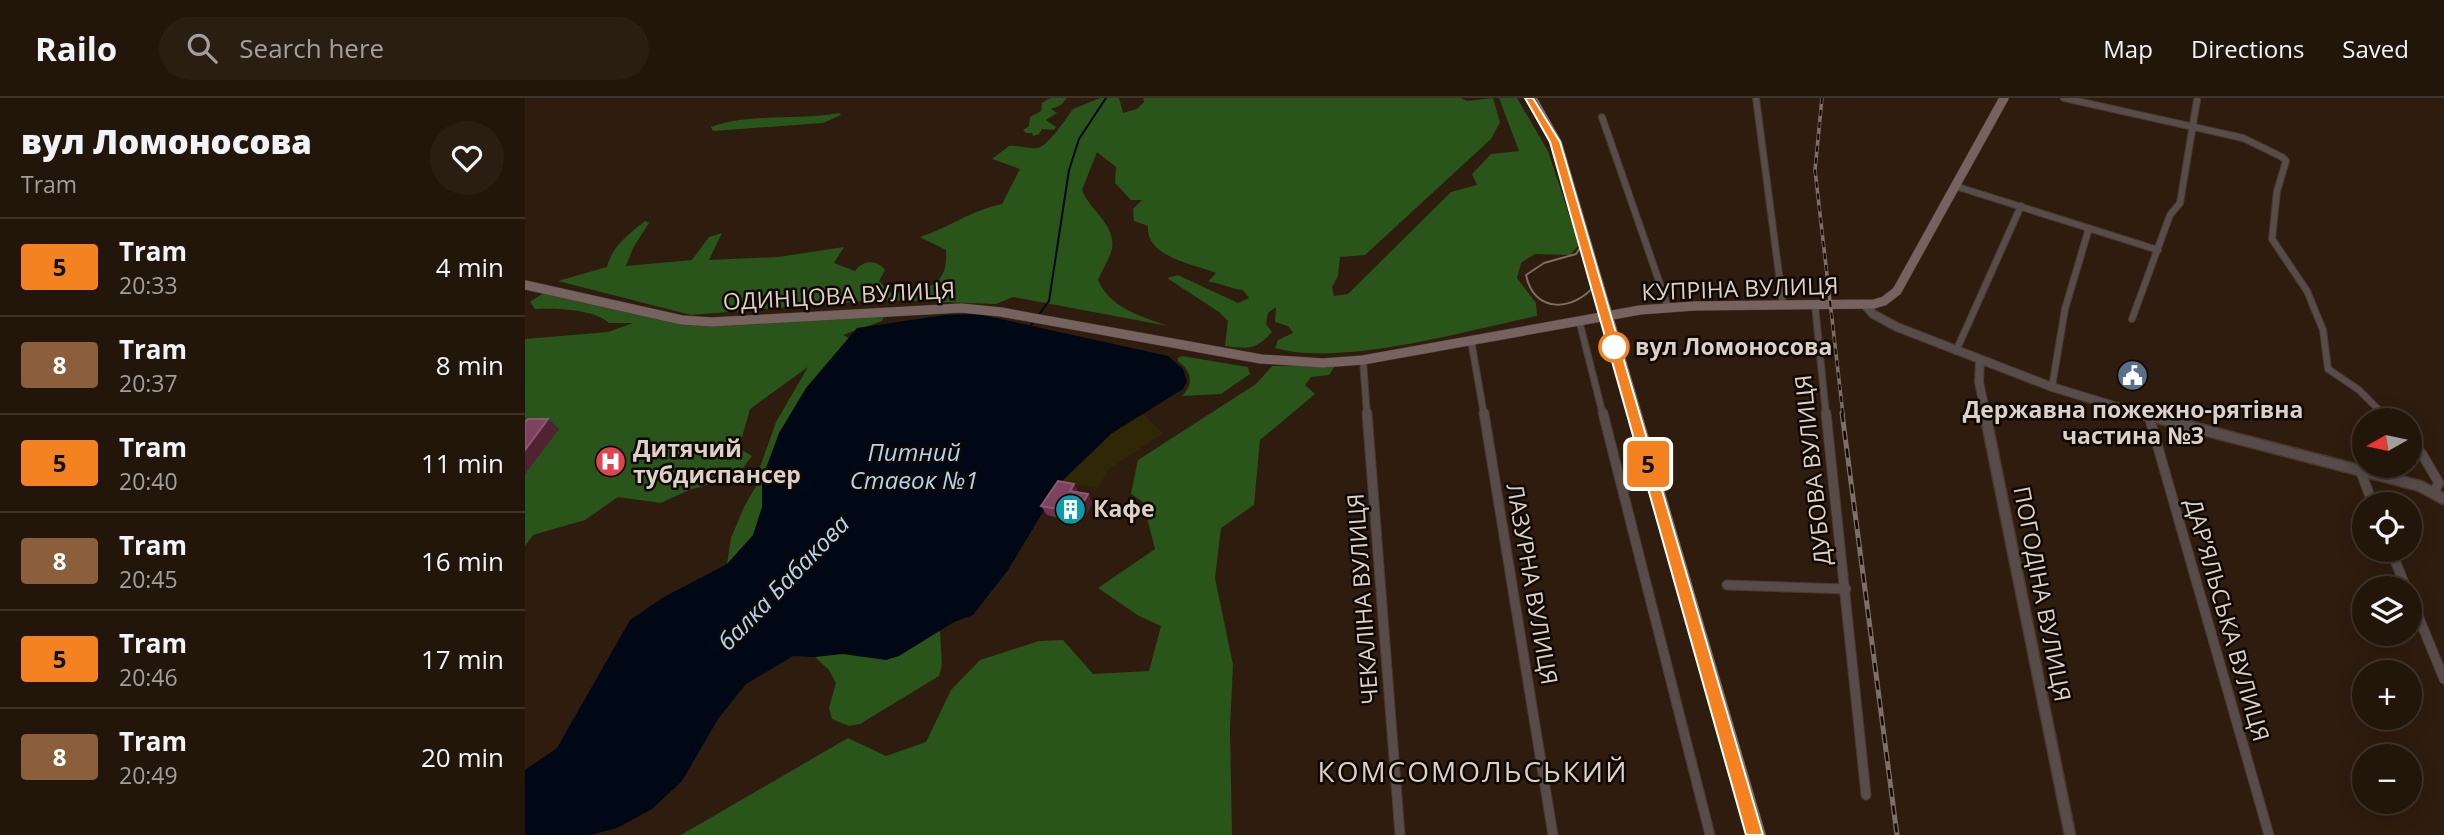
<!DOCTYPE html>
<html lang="en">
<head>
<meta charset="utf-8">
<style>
  body { margin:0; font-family:"Open Sans",sans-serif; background:#2a1e13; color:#f1f3f6; height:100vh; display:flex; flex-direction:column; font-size:26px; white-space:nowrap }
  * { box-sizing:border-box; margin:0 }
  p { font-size:23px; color:#a29f9c }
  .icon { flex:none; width:38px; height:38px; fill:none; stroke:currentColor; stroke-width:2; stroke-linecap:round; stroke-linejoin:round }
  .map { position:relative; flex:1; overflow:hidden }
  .side { display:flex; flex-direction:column; background:#22150a; width:525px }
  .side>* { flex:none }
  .badge { padding:0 14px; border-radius:5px; font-size:24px; line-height:46px }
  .needle { width:46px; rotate:261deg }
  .controls { position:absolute; left:1827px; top:310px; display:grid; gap:14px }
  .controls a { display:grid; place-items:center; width:70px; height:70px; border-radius:50%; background:#22150a; box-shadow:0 4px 18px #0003,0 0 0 2px #3f342b; font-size:35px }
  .map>.badge { position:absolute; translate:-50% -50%; box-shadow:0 0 0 4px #fff }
  .round { display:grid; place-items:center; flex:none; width:74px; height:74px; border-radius:37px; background:#2a1e13 }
  .summary { display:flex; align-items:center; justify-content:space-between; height:119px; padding:0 21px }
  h1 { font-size:33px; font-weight:800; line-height:52px }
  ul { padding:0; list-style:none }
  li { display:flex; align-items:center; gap:21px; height:98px; padding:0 21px; border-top:2px solid #3f342b }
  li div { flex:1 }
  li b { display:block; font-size:26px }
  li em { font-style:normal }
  li .badge { min-width:77px; font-weight:700; text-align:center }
  header { display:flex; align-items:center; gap:42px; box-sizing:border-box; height:98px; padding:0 35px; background:#22150a; border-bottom:2px solid #3f342b }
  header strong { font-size:33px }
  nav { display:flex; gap:38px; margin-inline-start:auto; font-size:24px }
  .search { width:490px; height:63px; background:#2a1e13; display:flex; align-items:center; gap:18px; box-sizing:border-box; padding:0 24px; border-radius:38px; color:#a29f9c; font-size:26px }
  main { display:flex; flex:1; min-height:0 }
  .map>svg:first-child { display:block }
</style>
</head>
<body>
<header>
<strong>Railo</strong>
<div class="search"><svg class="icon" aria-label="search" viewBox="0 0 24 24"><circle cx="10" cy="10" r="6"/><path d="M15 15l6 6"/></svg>Search here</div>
<nav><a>Map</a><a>Directions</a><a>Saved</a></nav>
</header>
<main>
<section class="side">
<div class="summary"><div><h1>вул Ломоносова</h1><p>Tram</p></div><a class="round"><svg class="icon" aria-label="heart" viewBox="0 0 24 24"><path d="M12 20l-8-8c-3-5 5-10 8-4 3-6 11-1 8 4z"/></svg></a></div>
<ul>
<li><span class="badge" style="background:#f58220;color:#111">5</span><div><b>Tram</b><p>20:33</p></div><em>4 min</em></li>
<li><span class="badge" style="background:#8b5e3c;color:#fff">8</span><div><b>Tram</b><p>20:37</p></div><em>8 min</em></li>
<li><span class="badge" style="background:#f58220;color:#111">5</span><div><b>Tram</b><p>20:40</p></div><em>11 min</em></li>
<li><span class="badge" style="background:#8b5e3c;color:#fff">8</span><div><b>Tram</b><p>20:45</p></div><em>16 min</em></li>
<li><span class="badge" style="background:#f58220;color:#111">5</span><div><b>Tram</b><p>20:46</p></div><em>17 min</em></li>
<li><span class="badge" style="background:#8b5e3c;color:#fff">8</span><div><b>Tram</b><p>20:49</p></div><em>20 min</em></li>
</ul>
</section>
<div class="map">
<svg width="1919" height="737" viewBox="0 0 1919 737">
  <rect width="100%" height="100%" fill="#2e1c0e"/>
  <!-- green -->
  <path fill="#29541a" d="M525,0H542L536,7L526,11L532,15L521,22L531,29L529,32L517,31L514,36L508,38L507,35H501L498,32L504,28L505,19L516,13L517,5Z
    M575,0H594L598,15L612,11L619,4L618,0H936L942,3L968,0L975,24L966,41L840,157L815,159L813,178L807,189L809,198L823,196L926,94L952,87L947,76L966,56L994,53L974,0H992L1023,53L1054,147L1045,157L1010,156L996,165L992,180L1011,205L1012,218C939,233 820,269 750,250L753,242L768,235L763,228L750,224L751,209L743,215L741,226L747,234C731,252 723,251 700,248L703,223L694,214L642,180L653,177L713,205L724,200L718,192C705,191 697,185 683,184L691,175C669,166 620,159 623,128L609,123L608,111L617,102H606L590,85L591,69L572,54L557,92C565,113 591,126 587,151C584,162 577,172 573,182C586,211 616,218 643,228L488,199L471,206L359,202L345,185L343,187L355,202L166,217L33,183L82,169C87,148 104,136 120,123L124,125L108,150L101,168L167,162L184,139L197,135L184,162L253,159L319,149L309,165L330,173C337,162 352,161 360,172L354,183L366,195C399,194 424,190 421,152L395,139C426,129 444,113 477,106L495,71L467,61L484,48C493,47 502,51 512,50C523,49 542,19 548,11Z
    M314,15L316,17L298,25L188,33L186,29C228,14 272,23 314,15Z
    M17,196L34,197L157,227L307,221L360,216L357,223L318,237L324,240L286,389L202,466L206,440L219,409L235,381V369L251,324L283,269L225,311L214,350L227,358L211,379L164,392L136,405L93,399L60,422L8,437L0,448V241L83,234L108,225H84C70,211 29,210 10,211L5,204Z
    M657,258L723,269L725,276L696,296L657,298C670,285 666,273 653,263V260Z
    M747,268H810L804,277L786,279L780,287L790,296L735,342L729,407L696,430L690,480L708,567L705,630L707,737H156L323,640L361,658L401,644L426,592L455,562L514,543L538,542L568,576L624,573L636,528L614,518L573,490L630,451L618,404L606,396L613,362L731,286Z
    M415,532L417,567L414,578L335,626L324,628L307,621L304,610L311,585L304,572L290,559L301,552Z"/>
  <!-- sand -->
  <path fill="#302706" d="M618,316L638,335L583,372L573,390L536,384L587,335Z"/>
  <!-- water -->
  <path fill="#000815" d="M453,216L643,258L658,271L662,283L658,291L587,335L536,384L483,472L448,517L429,524L374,558L361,562L318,556L290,559L268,558L221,586L193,621L157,683L127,711L92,730L65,737H0V672L32,650L105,522L139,499L202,466L228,437L237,409V381L254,335L281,290L332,230L420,217Z"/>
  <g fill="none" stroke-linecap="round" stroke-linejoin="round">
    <!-- stream -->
    <path stroke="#000815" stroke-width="2" d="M504,230L524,203L544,72L554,41L581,0"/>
    <defs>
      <path id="minor-far1" d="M1231,0L1258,207
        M1539,0L1718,40L1757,59L1761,63L1752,93L1747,141L1782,193L1798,232L1803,271L1834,292L1859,317
        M1077,19L1143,209
        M1430,88L1633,152
        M1290,207L1301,317
        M1607,221L1645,117L1655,105L1672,2
        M1054,222L1078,317
        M946,242L959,317
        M1431,253L1496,108
        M838,262L842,317
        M1527,289L1540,211L1564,130"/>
      <path id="minor" d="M842,315L875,737
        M959,315L1028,737
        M1078,315L1185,737
        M1301,315L1341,697
        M1857,315L1864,322
        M1624,318L1744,737
        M1885,343L1897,356L1914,385L1909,394
        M1835,372L1848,406
        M1866,452L1881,490
        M1202,487L1321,491
        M1885,498L1919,581"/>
      <path id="tertiary-far1" d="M1339,206L1348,216L1372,229L1527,289L1619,317
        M1455,263L1454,284L1461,317"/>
      <path id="tertiary" d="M1460,315L1545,737
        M1613,315L1895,388L1919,401"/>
      <path id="secondary" d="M0,187L157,222L187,224L436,210L476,214L736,261L798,265L838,262L1115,212L1169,208L1349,206L1359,203L1372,193L1479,0"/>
    </defs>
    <!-- minor-far1 casing -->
    <use href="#minor-far1" stroke="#4a392c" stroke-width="8"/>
    <!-- minor casing -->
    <use href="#minor" stroke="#4a392c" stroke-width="11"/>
    <!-- tertiary-far1 casing -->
    <use href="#tertiary-far1" stroke="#4a392c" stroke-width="10"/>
    <!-- tertiary casing -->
    <use href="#tertiary" stroke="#4a392c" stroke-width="13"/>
    <!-- secondary casing -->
    <use href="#secondary" stroke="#4a392c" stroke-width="10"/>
    <!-- minor-far1 -->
    <use href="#minor-far1" stroke="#574c49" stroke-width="6"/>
    <!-- minor -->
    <use href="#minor" stroke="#574c49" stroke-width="9"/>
    <!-- tertiary-far1 -->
    <use href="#tertiary-far1" stroke="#574c49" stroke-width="8"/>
    <!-- tertiary -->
    <use href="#tertiary" stroke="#574c49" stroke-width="10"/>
    <!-- secondary -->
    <use href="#secondary" stroke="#76635f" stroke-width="9"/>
    <!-- tram -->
    <path stroke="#7e6e63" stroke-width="2" d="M1011,0L1036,44L1240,737
      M1063,138L1051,156L1019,165L1001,177C1009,217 1050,213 1071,186"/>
    <defs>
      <path id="rail-far1" d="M1297,0L1290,72L1318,317"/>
      <path id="rail" d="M1317,315L1372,737"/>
    </defs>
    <!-- rail-far1 casing -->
    <use href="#rail-far1" stroke="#7e6e63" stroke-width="3.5"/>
    <!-- rail casing -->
    <use href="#rail" stroke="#7e6e63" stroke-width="5"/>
    <!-- rail-far1 -->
    <use href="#rail-far1" stroke="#100804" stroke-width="2" stroke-dasharray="6" stroke-linecap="butt"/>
    <!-- rail -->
    <use href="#rail" stroke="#100804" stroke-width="2.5" stroke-dasharray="9" stroke-linecap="butt"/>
  </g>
  <!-- wall -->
  <path fill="#713251" d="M549,386L553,394L563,396L567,406L559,420L540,416L538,421L522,417L516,408Z"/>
  <!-- shaded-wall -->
  <path fill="#512231" d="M23,321L34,331L0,376V352Z
    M549,386L554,396L545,393Z
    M563,396L567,406L559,420L554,411Z
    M535,407L540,416L538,421L532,411Z"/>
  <!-- building -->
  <path fill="#7d435e" stroke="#8c596e" stroke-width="2" d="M3,321H23L0,352V324Z
    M533,383L549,386L545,393L563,396L554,411L535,407L532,411L516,408Z"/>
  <!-- line -->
  <path fill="#f58220" stroke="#fff" stroke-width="2" d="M1000,0H1008L1035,44L1238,737H1221L1025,44Z"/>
  <!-- icons -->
  <defs>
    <symbol id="civic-disc" viewBox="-11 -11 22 22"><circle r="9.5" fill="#5c6f8a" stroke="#100804"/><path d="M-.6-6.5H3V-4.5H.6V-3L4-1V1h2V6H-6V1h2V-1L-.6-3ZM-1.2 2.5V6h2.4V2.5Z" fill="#fff"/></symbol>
    <symbol id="hospital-disc" viewBox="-11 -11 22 22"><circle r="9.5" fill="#e0444e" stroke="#100804"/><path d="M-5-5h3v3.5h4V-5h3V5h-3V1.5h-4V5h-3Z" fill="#fff"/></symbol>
    <symbol id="building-disc" viewBox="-11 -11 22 22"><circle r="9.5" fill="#0f9aa8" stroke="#100804"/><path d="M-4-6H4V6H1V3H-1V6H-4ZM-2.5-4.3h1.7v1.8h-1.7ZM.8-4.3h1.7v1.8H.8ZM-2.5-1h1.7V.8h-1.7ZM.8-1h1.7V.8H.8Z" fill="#fff"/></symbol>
  </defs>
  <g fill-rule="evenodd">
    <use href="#civic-disc" x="1590" y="260" width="35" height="35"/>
    <use href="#hospital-disc" x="68" y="346" width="35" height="35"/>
    <use href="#building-disc" x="528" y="394" width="35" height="35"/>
  </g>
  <!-- markers -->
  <circle fill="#fff" stroke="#f58220" stroke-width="3.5" cx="1089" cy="249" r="14"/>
  <g text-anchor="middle" stroke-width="5" stroke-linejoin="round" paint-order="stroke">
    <!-- street labels -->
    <g font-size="23" fill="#ddd0c7" stroke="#100804">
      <text transform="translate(1215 191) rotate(-2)" y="8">КУПРІНА ВУЛИЦЯ</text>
      <text transform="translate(314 198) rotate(-3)" y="8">ОДИНЦОВА ВУЛИЦЯ</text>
      <text transform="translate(1288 372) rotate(-96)" y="8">ДУБОВА ВУЛИЦЯ</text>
      <text transform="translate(1007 486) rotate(80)" y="8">ЛАЗУРНА ВУЛИЦЯ</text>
      <text transform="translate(1517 496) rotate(79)" y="8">ПОГОДІНА ВУЛИЦЯ</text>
      <text transform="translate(838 501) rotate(-94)" y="8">ЧЕКАЛІНА ВУЛИЦЯ</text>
      <text transform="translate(1702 522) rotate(74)" y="8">ДАР’ЯЛЬСЬКА ВУЛИЦЯ</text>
    </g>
    <!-- stop labels -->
    <g font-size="23" font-weight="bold" fill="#ddd0c7" stroke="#100804" text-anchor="start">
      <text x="1110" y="257">вул Ломоносова</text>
    </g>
    <!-- poi labels -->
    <g font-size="23" font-weight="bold" fill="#ddd0c7" stroke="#100804" text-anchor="start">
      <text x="1608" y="320" text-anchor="middle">Державна пожежно-рятівна<tspan x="1608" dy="26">частина №3</tspan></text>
      <text x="108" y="359">Дитячий<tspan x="108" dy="26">тубдиспансер</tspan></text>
      <text x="568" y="419">Кафе</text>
    </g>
    <!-- water labels -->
    <g font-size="24" font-style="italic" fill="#b0d5f0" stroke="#100804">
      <text x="389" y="363">Питний<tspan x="389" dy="28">Ставок №1</tspan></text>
      <text transform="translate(259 485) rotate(-46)" y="8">балка Бабакова</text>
    </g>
    <!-- near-neighbourhood labels -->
    <g font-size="28" letter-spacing="2" fill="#ddd0c7" stroke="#100804">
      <text x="948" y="684">КОМСОМОЛЬСЬКИЙ</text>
    </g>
  </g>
</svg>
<div class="controls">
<a><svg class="needle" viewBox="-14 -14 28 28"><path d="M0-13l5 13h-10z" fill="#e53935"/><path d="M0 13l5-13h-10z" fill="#a29f9c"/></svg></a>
<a><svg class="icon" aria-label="locate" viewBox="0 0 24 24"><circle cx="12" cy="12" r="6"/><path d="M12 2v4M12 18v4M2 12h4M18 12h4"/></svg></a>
<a><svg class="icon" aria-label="layers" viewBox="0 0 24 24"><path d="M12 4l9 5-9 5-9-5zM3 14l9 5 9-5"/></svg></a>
<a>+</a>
<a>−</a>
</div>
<b class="badge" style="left:1123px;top:366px;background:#f58220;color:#111">5</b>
</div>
</main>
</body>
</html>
